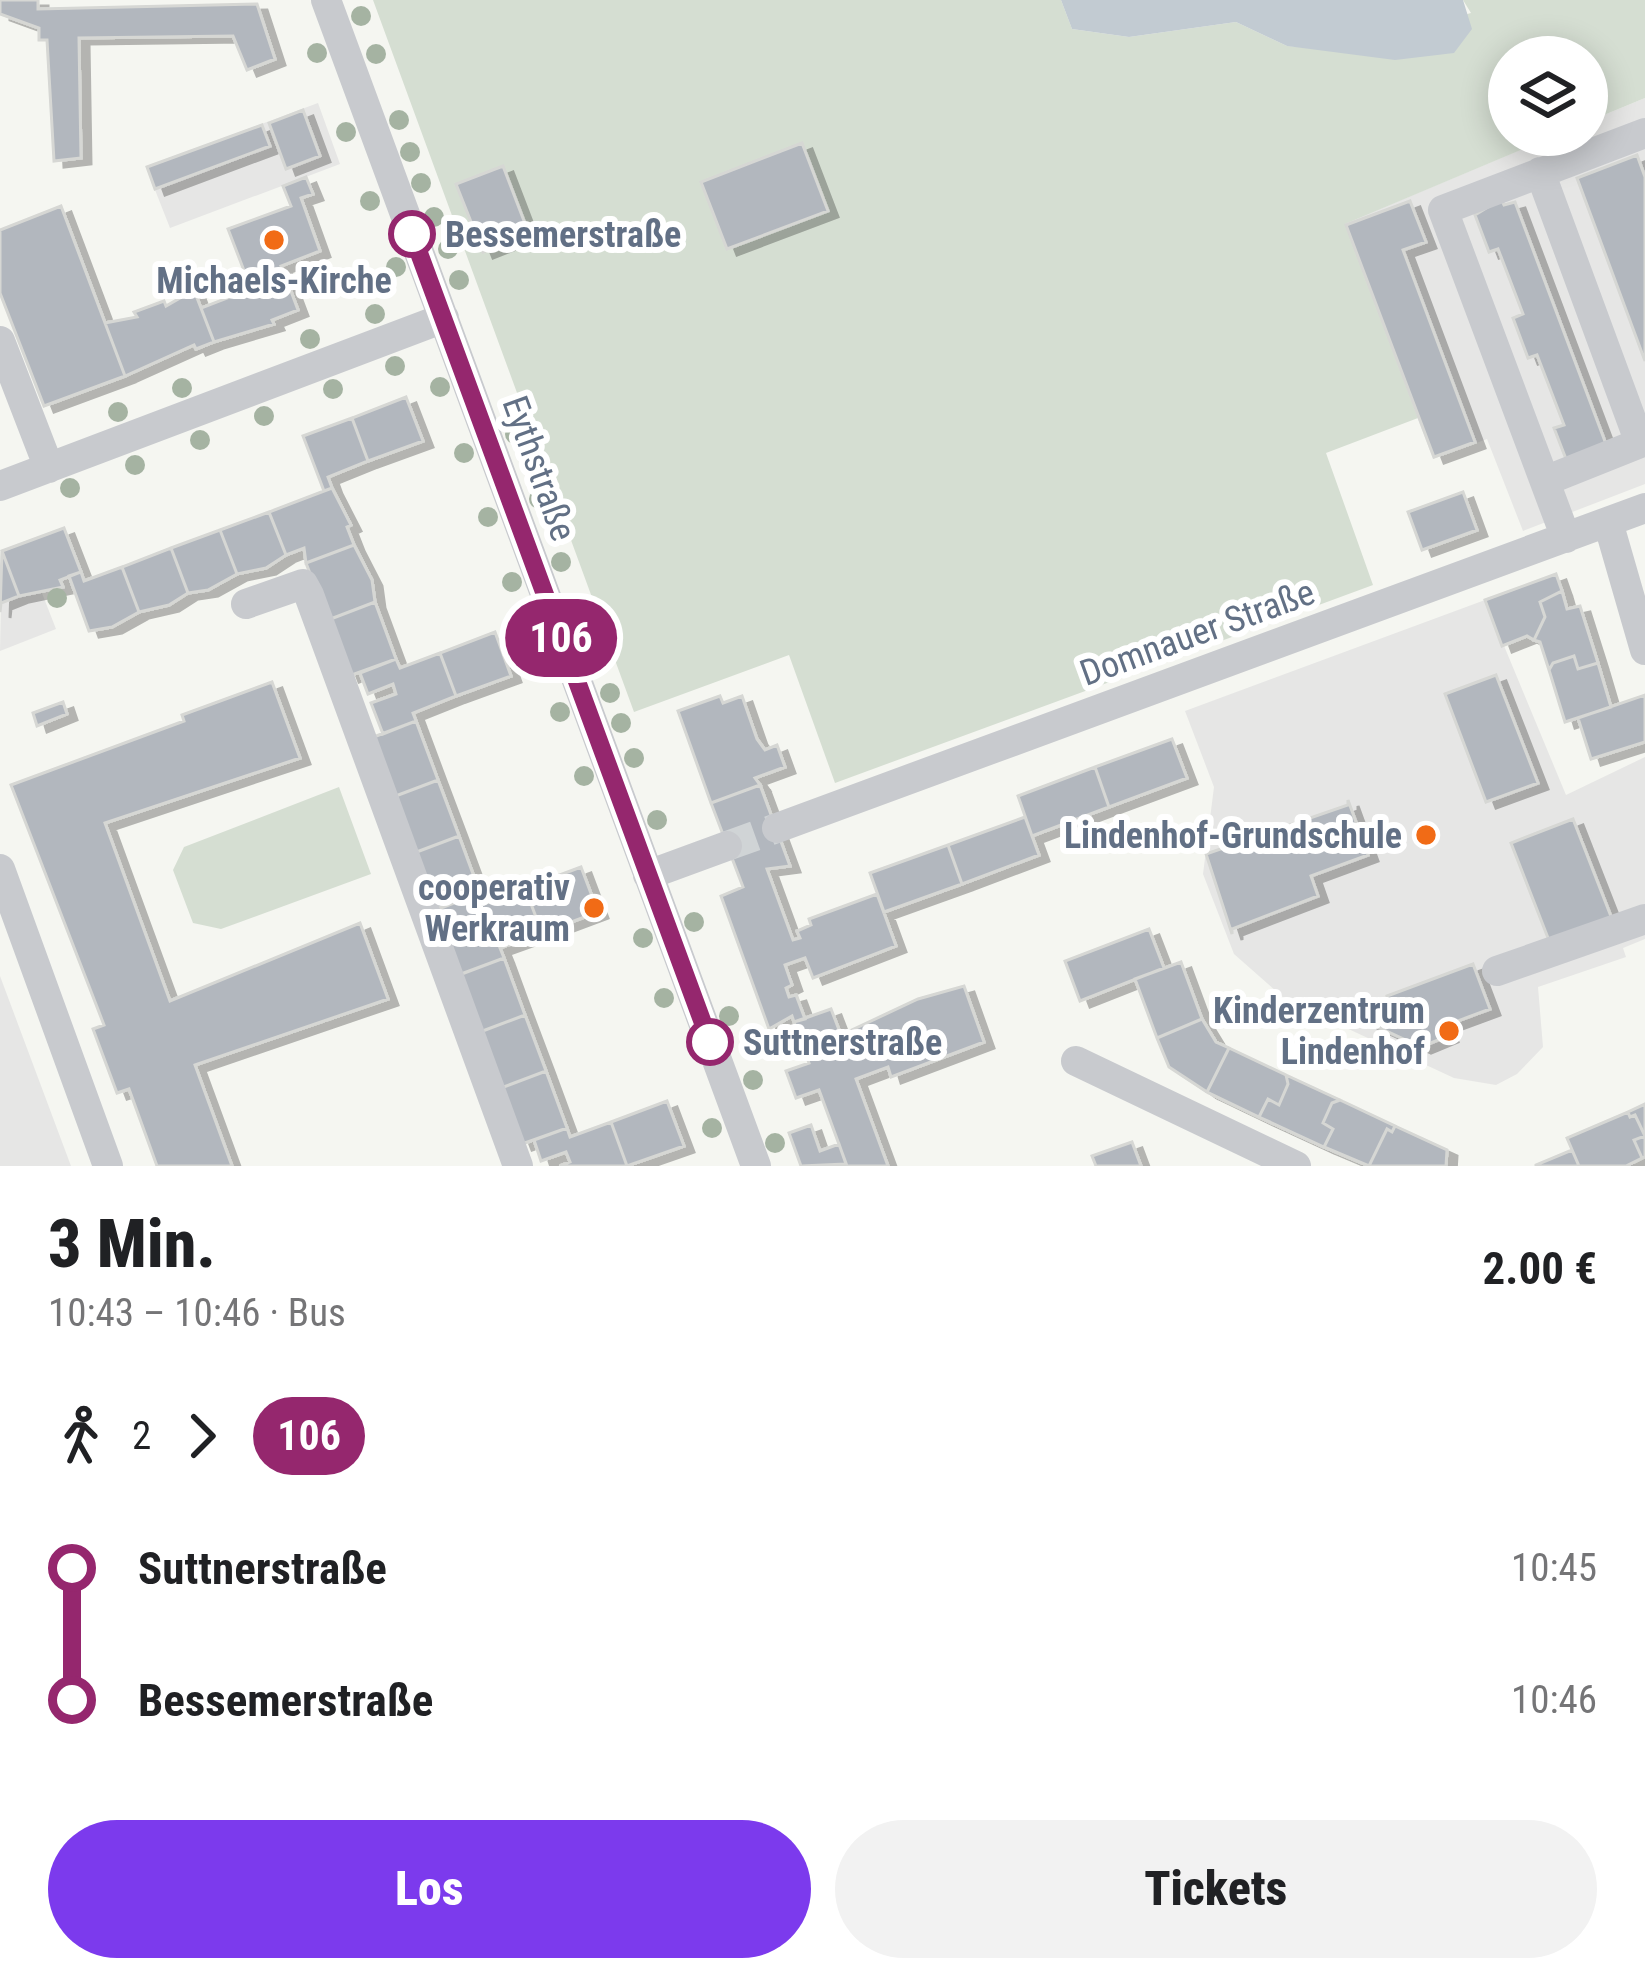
<!DOCTYPE html>
<html lang="de">
<head>
<meta charset="utf-8">
<style>
  body { margin:0; font-family:"Roboto Condensed",sans-serif; background:#f2f2f2; color:#202124; height:100vh; display:flex; flex-direction:column; font-size:45px; white-space:nowrap }
  * { box-sizing:border-box; margin:0 }
  p { font-size:39px; color:#757577 }
  .icon { flex:none; width:66px; height:66px; fill:none; stroke:currentColor; stroke-width:2; stroke-linecap:round; stroke-linejoin:round }
  .map { position:relative; height:1166px; overflow:hidden }
  .drawer { display:flex; flex-direction:column; background:#fff; flex:1 }
  .drawer>* { flex:none }
  .badge { padding:0 24px; border-radius:39px; font-size:42px; line-height:78px }
  .tools { position:absolute; left:1488px; top:36px; display:grid; gap:24px }
  .tools a { display:grid; place-items:center; width:120px; height:120px; border-radius:50%; background:#fff; box-shadow:0 6px 30px #0003; font-size:60px }
  .map>.badge { position:absolute; translate:-50% -50%; box-shadow:0 0 0 6px #fff }
  .legs { display:flex; align-items:center; gap:18px; height:132px; padding:0 48px; font-size:39px }
  .legs p { margin-inline-start:auto }
  .summary { display:flex; align-items:center; justify-content:space-between; height:204px; padding:0 48px }
  h1 { font-size:66px; font-weight:800; line-height:90px }
  .primary-button { display:flex; gap:24px; margin-top:auto; padding:24px 48px }
  .primary-button a { flex:1; height:138px; border-radius:72px; background:#7c3aed; color:#fff; font-size:48px; font-weight:800; line-height:138px; text-align:center }
  .primary-button a+a { background:#f2f2f2; color:#202124 }
  ul { padding:0 48px; list-style:none }
  li { display:flex; align-items:center; gap:42px; height:132px; font-size:45px }
  li i { display:grid; place-items:center; width:18px; height:100%; margin:0 15px; background:currentColor }
  li i::after { content:''; width:30px; height:30px; margin:-15px; border:9px solid; border-radius:50%; background:#fff }
  li p { margin-inline-start:auto }
  li:first-child i { background:linear-gradient(#0000 50%,currentColor 0) }
  li:last-child i { background:linear-gradient(currentColor 50%,#0000 0) }
  .map>svg:first-child { display:block }
</style>
</head>
<body>
<div class="map">
<svg width="1645" height="1166" viewBox="0 0 1645 1166">
  <defs>
    <filter id="shadow"><feDropShadow dx="10" dy="6" stdDeviation="0" flood-color="#0004"/></filter>
  </defs>
  <rect width="100%" height="100%" fill="#f5f6f1"/>
  <!-- built -->
  <path fill="#e6e6e5" d="M1645,98V484L1523,531L1487,439L1433,459L1344,224L1556,135H1587V122Z
    M318,103L340,164L170,228L146,167Z
    M40,588L56,629L0,651L1,603Z
    M1485,600L1566,795L1645,757V939L1623,948L1626,957L1538,987L1543,1047L1517,1074L1496,1085L1454,1078L1286,1000L1234,954L1203,874L1214,787L1185,711Z
    M0,976L71,1166H0Z"/>
  <!-- green -->
  <path fill="#d5ded2" d="M373,0H1061L1072,29L1129,37L1236,22L1287,46L1338,49L1471,13L1463,0H1645V98L1587,122V57H1509V135H1556L1345,224L1418,418L1326,453L1373,585L835,783L789,655L634,712Z
    M339,787L371,874L221,929L193,923L173,870L184,847Z"/>
  <!-- water -->
  <path fill="#c2cbd2" d="M1061,0H1463L1472,29L1454,53L1395,60L1287,46L1236,22L1129,37L1072,29Z"/>
  <!-- building -->
  <path fill="#b2b7be" stroke="#d6d7d4" stroke-width="3" filter="url(#shadow)" d="M0,0H38V9L257,4L275,59L247,70L233,36L79,38L81,158L54,161L47,40H39V28L0,14Z
    M303,110L320,156L286,169L269,123Z
    M262,125L270,146L155,189L147,167Z
    M802,143L828,211L727,249L701,182Z
    M1637,155L1645,177V361L1577,178Z
    M503,166L529,234L483,252L456,184Z
    M306,177L313,194L301,198L320,251L281,266L289,286L260,296L252,280L248,281L228,229L291,206L283,186Z
    M1501,199L1504,205L1515,202L1606,444L1566,459L1554,428L1564,425L1537,355L1528,358L1513,318L1523,314L1498,249L1489,252L1475,215Z
    M1410,201L1426,242L1403,250L1475,442L1434,457L1346,225Z
    M61,206L125,376L44,406L0,293V230Z
    M289,286L298,310L272,320L274,324L214,342L201,308L256,287L260,296Z
    M194,290L214,342L196,349L194,345L125,376L105,323L137,317L134,312L164,301L166,306Z
    M406,397L423,441L368,461L352,418Z
    M352,418L368,461L328,477L332,488L324,491L303,436Z
    M332,488L351,525L347,527L354,545L306,563L304,548L286,555L269,512Z
    M1463,492L1477,530L1422,550L1408,512Z
    M269,512L286,555L266,568L237,574L220,530Z
    M64,528L81,572L60,580L63,587L19,596L2,551Z
    M220,530L237,574L208,590L188,593L171,548Z
    M354,545L372,580L375,602L328,620L306,563Z
    M171,548L188,593L169,605L139,612L122,567Z
    M2,551L19,596L1,603L0,612Z
    M122,567L139,612L112,627L89,631L69,576L81,572L84,581Z
    M1556,574L1562,591L1540,602L1545,617L1534,640L1527,636L1502,646L1485,600Z
    M1562,591L1567,609L1580,606L1598,663L1578,669L1574,656L1553,663L1549,670L1540,642L1534,640L1545,617L1540,602Z
    M375,602L396,659L349,676L328,620Z
    M495,632L511,676L456,696L440,653Z
    M440,653L456,696L413,713L416,721L383,734L371,703L396,694L393,684L368,694L360,673L396,659L400,668Z
    M1574,656L1578,669L1598,663L1611,707L1565,722L1549,670L1553,663Z
    M1496,675L1538,783L1486,802L1445,694Z
    M272,682L300,758L105,823L170,1001L360,923L388,999L195,1065L232,1166H157L129,1089L117,1093L93,1029L104,1025L11,785L184,721L182,715Z
    M1645,695V742L1591,759L1578,718Z
    M720,696L723,703L742,696L757,739L765,750L777,745L785,767L755,778L760,785L711,803L678,711Z
    M63,702L67,714L37,726L33,713Z
    M416,721L438,780L393,797L371,738Z
    M1172,739L1187,778L1109,807L1095,767Z
    M1095,767L1109,807L1032,836L1018,796Z
    M438,780L459,836L414,853L393,797Z
    M760,785L790,866L767,869L793,940L800,938L797,931L811,925L809,919L877,894L896,946L813,978L805,958L785,965L792,985L786,988L789,997L796,995L805,1019L794,1022L792,1016L769,1029L721,896L743,887L711,803Z
    M1348,800L1368,855L1311,876L1318,896L1232,929V934L1206,854L1348,805Z
    M1025,817L1039,855L962,884L948,845Z
    M1573,819L1612,919L1550,943L1511,843Z
    M459,836L480,893L436,910L414,853Z
    M948,845L962,884L884,912L870,873Z
    M581,867L598,912L542,933L525,888Z
    M525,888L542,933L500,948L504,958L453,977L428,912L480,893L484,904Z
    M1149,929L1164,968L1080,1001L1065,961Z
    M504,958L525,1015L480,1032L459,975Z
    M1181,962L1202,1019L1157,1038L1135,979Z
    M1473,964L1490,1009L1444,1026L1448,1036L1421,1047L1354,1016L1389,1003L1387,996Z
    M964,986L984,1042L891,1077L888,1067L856,1079L888,1166H847L819,1090L796,1098L786,1071L809,1063L794,1022L831,1009L841,1035L918,999Z
    M525,1015L546,1071L501,1088L480,1032Z
    M1202,1019L1216,1042L1229,1048L1207,1092L1169,1067L1157,1038Z
    M1229,1048L1286,1075L1288,1084L1279,1105L1268,1099L1259,1117L1207,1092Z
    M546,1071L567,1128L522,1144L501,1088Z
    M1286,1075L1340,1100L1332,1103L1323,1123L1333,1129L1324,1147L1259,1117L1268,1099L1279,1105L1288,1084Z
    M1340,1100L1395,1126L1392,1132L1387,1129L1369,1166L1324,1147L1333,1129L1323,1123L1332,1103Z
    M667,1101L684,1146L627,1166L611,1122Z
    M1645,1104V1157L1642,1158L1634,1140L1645,1136L1635,1115L1630,1117L1628,1112Z
    M1628,1112L1630,1117L1635,1115L1645,1136L1634,1140L1642,1158L1626,1166H1579L1567,1138Z
    M611,1122L627,1166H560L570,1162L566,1152L541,1161L534,1140L567,1128L570,1137Z
    M811,1125L820,1151L839,1144L846,1164L801,1166L789,1133Z
    M1395,1126L1447,1150L1446,1166H1369L1387,1129L1392,1132Z
    M1132,1142L1141,1166H1096L1092,1156Z
    M1572,1150L1579,1166H1536V1165Z"/>
  <g fill="none" stroke-linecap="round" stroke-linejoin="round">
    <!-- minor-tunnel -->
    <path stroke="#d0d4d6" stroke-width="30" stroke-dasharray="30 15" stroke-linecap="butt" d="M727,846L777,828"/>
    <!-- minor -->
    <path stroke="#c8cace" stroke-width="30" d="M326,0L756,1166
      M1540,172L1640,443
      M0,341L49,468
      M1545,481L1645,441
      M0,486L444,318
      M1608,522L1645,650
      M1566,538L1443,210L1645,133
      M246,604L303,584L309,595L518,1166
      M777,828L1645,508
      M0,869L108,1166
      M648,875L727,846
      M1497,971L1645,919
      M1076,1061L1296,1166"/>
  </g>
  <!-- trees -->
  <g fill="#a5b3a2">
    <circle cx="361" cy="16" r="10"/>
    <circle cx="317" cy="53" r="10"/>
    <circle cx="376" cy="54" r="10"/>
    <circle cx="399" cy="120" r="10"/>
    <circle cx="346" cy="132" r="10"/>
    <circle cx="410" cy="152" r="10"/>
    <circle cx="421" cy="183" r="10"/>
    <circle cx="370" cy="201" r="10"/>
    <circle cx="434" cy="217" r="10"/>
    <circle cx="448" cy="249" r="10"/>
    <circle cx="396" cy="267" r="10"/>
    <circle cx="459" cy="280" r="10"/>
    <circle cx="375" cy="314" r="10"/>
    <circle cx="310" cy="339" r="10"/>
    <circle cx="395" cy="366" r="10"/>
    <circle cx="440" cy="387" r="10"/>
    <circle cx="182" cy="388" r="10"/>
    <circle cx="333" cy="389" r="10"/>
    <circle cx="118" cy="412" r="10"/>
    <circle cx="264" cy="416" r="10"/>
    <circle cx="515" cy="434" r="10"/>
    <circle cx="200" cy="440" r="10"/>
    <circle cx="464" cy="453" r="10"/>
    <circle cx="135" cy="465" r="10"/>
    <circle cx="70" cy="488" r="10"/>
    <circle cx="539" cy="499" r="10"/>
    <circle cx="488" cy="517" r="10"/>
    <circle cx="561" cy="562" r="10"/>
    <circle cx="512" cy="582" r="10"/>
    <circle cx="57" cy="598" r="10"/>
    <circle cx="587" cy="628" r="10"/>
    <circle cx="536" cy="647" r="10"/>
    <circle cx="598" cy="660" r="10"/>
    <circle cx="610" cy="693" r="10"/>
    <circle cx="560" cy="712" r="10"/>
    <circle cx="621" cy="723" r="10"/>
    <circle cx="634" cy="758" r="10"/>
    <circle cx="584" cy="776" r="10"/>
    <circle cx="657" cy="820" r="10"/>
    <circle cx="694" cy="922" r="10"/>
    <circle cx="643" cy="938" r="10"/>
    <circle cx="664" cy="998" r="10"/>
    <circle cx="729" cy="1016" r="10"/>
    <circle cx="753" cy="1080" r="10"/>
    <circle cx="712" cy="1128" r="10"/>
    <circle cx="775" cy="1143" r="10"/>
  </g>
  <g fill="none" stroke-linecap="round" stroke-linejoin="round">
    <defs>
      <path id="line-1" d="M412,234L710,1042"/>
    </defs>
    <!-- line-1 casing -->
    <use href="#line-1" stroke="#fff" stroke-width="27"/>
    <!-- line-1 -->
    <use href="#line-1" stroke="#95276e" stroke-width="18"/>
  </g>
  <!-- markers -->
  <g fill="#fff" stroke="#95276e" stroke-width="6">
    <circle cx="412" cy="234" r="21"/>
    <circle cx="710" cy="1042" r="21"/>
  </g>
  <g fill="#f16b16" stroke="#fff" stroke-width="4.5">
    <circle cx="274" cy="240" r="12"/>
    <circle cx="1426" cy="835" r="12"/>
    <circle cx="594" cy="908" r="12"/>
    <circle cx="1449" cy="1031" r="12"/>
  </g>
  <g text-anchor="middle" stroke-width="12" stroke-linejoin="round" paint-order="stroke">
    <!-- stop labels -->
    <g font-size="36" font-weight="bold" fill="#627085" stroke="#fff" text-anchor="start">
      <text x="445" y="247">Bessemerstraße</text>
      <text x="743" y="1055">Suttnerstraße</text>
    </g>
    <!-- poi labels -->
    <g font-size="36" font-weight="bold" fill="#627085" stroke="#fff" text-anchor="end">
      <text x="274" y="293" text-anchor="middle">Michaels-Kirche</text>
      <text x="1402" y="848">Lindenhof-Grundschule</text>
      <text x="570" y="900">cooperativ<tspan x="570" dy="41">Werkraum</tspan></text>
      <text x="1425" y="1023">Kinderzentrum<tspan x="1425" dy="41">Lindenhof</tspan></text>
    </g>
    <!-- street labels -->
    <g font-size="36" fill="#627085" stroke="#fff">
      <text transform="translate(540 468) rotate(70)" y="13">Eythstraße</text>
      <text transform="translate(1197 632) rotate(-20)" y="13">Domnauer Straße</text>
    </g>
  </g>
</svg>
<div class="tools">
<a><svg class="icon" aria-label="layers" viewBox="0 0 24 24"><path d="M12 4l9 5-9 5-9-5zM3 14l9 5 9-5"/></svg></a>
</div>
<b class="badge" style="left:561px;top:638px;background:#95276e;color:#fff">106</b>
</div>
<section class="drawer">
<div class="summary"><div><h1>3 Min.</h1><p>10:43 – 10:46 · Bus</p></div><b>2.00 €</b></div>
<div class="legs"><svg class="icon" aria-label="walk" viewBox="0 0 24 24"><circle cx="13" cy="4" r="2"/><path d="M13 8l-2 6 4 7M11 14l-3 7M7 12l3-4h3l4 4"/></svg>2<svg class="icon" aria-label="forward" viewBox="0 0 24 24"><path d="M9 5l7 7-7 7"/></svg><b class="badge" style="background:#95276e;color:#fff">106</b></div>
<ul>
<li><i style="color:#95276e"></i><b>Suttnerstraße</b><p>10:45</p></li>
<li><i style="color:#95276e"></i><b>Bessemerstraße</b><p>10:46</p></li>
</ul>
<div class="primary-button"><a>Los</a><a>Tickets</a></div>
</section>
</body>
</html>
